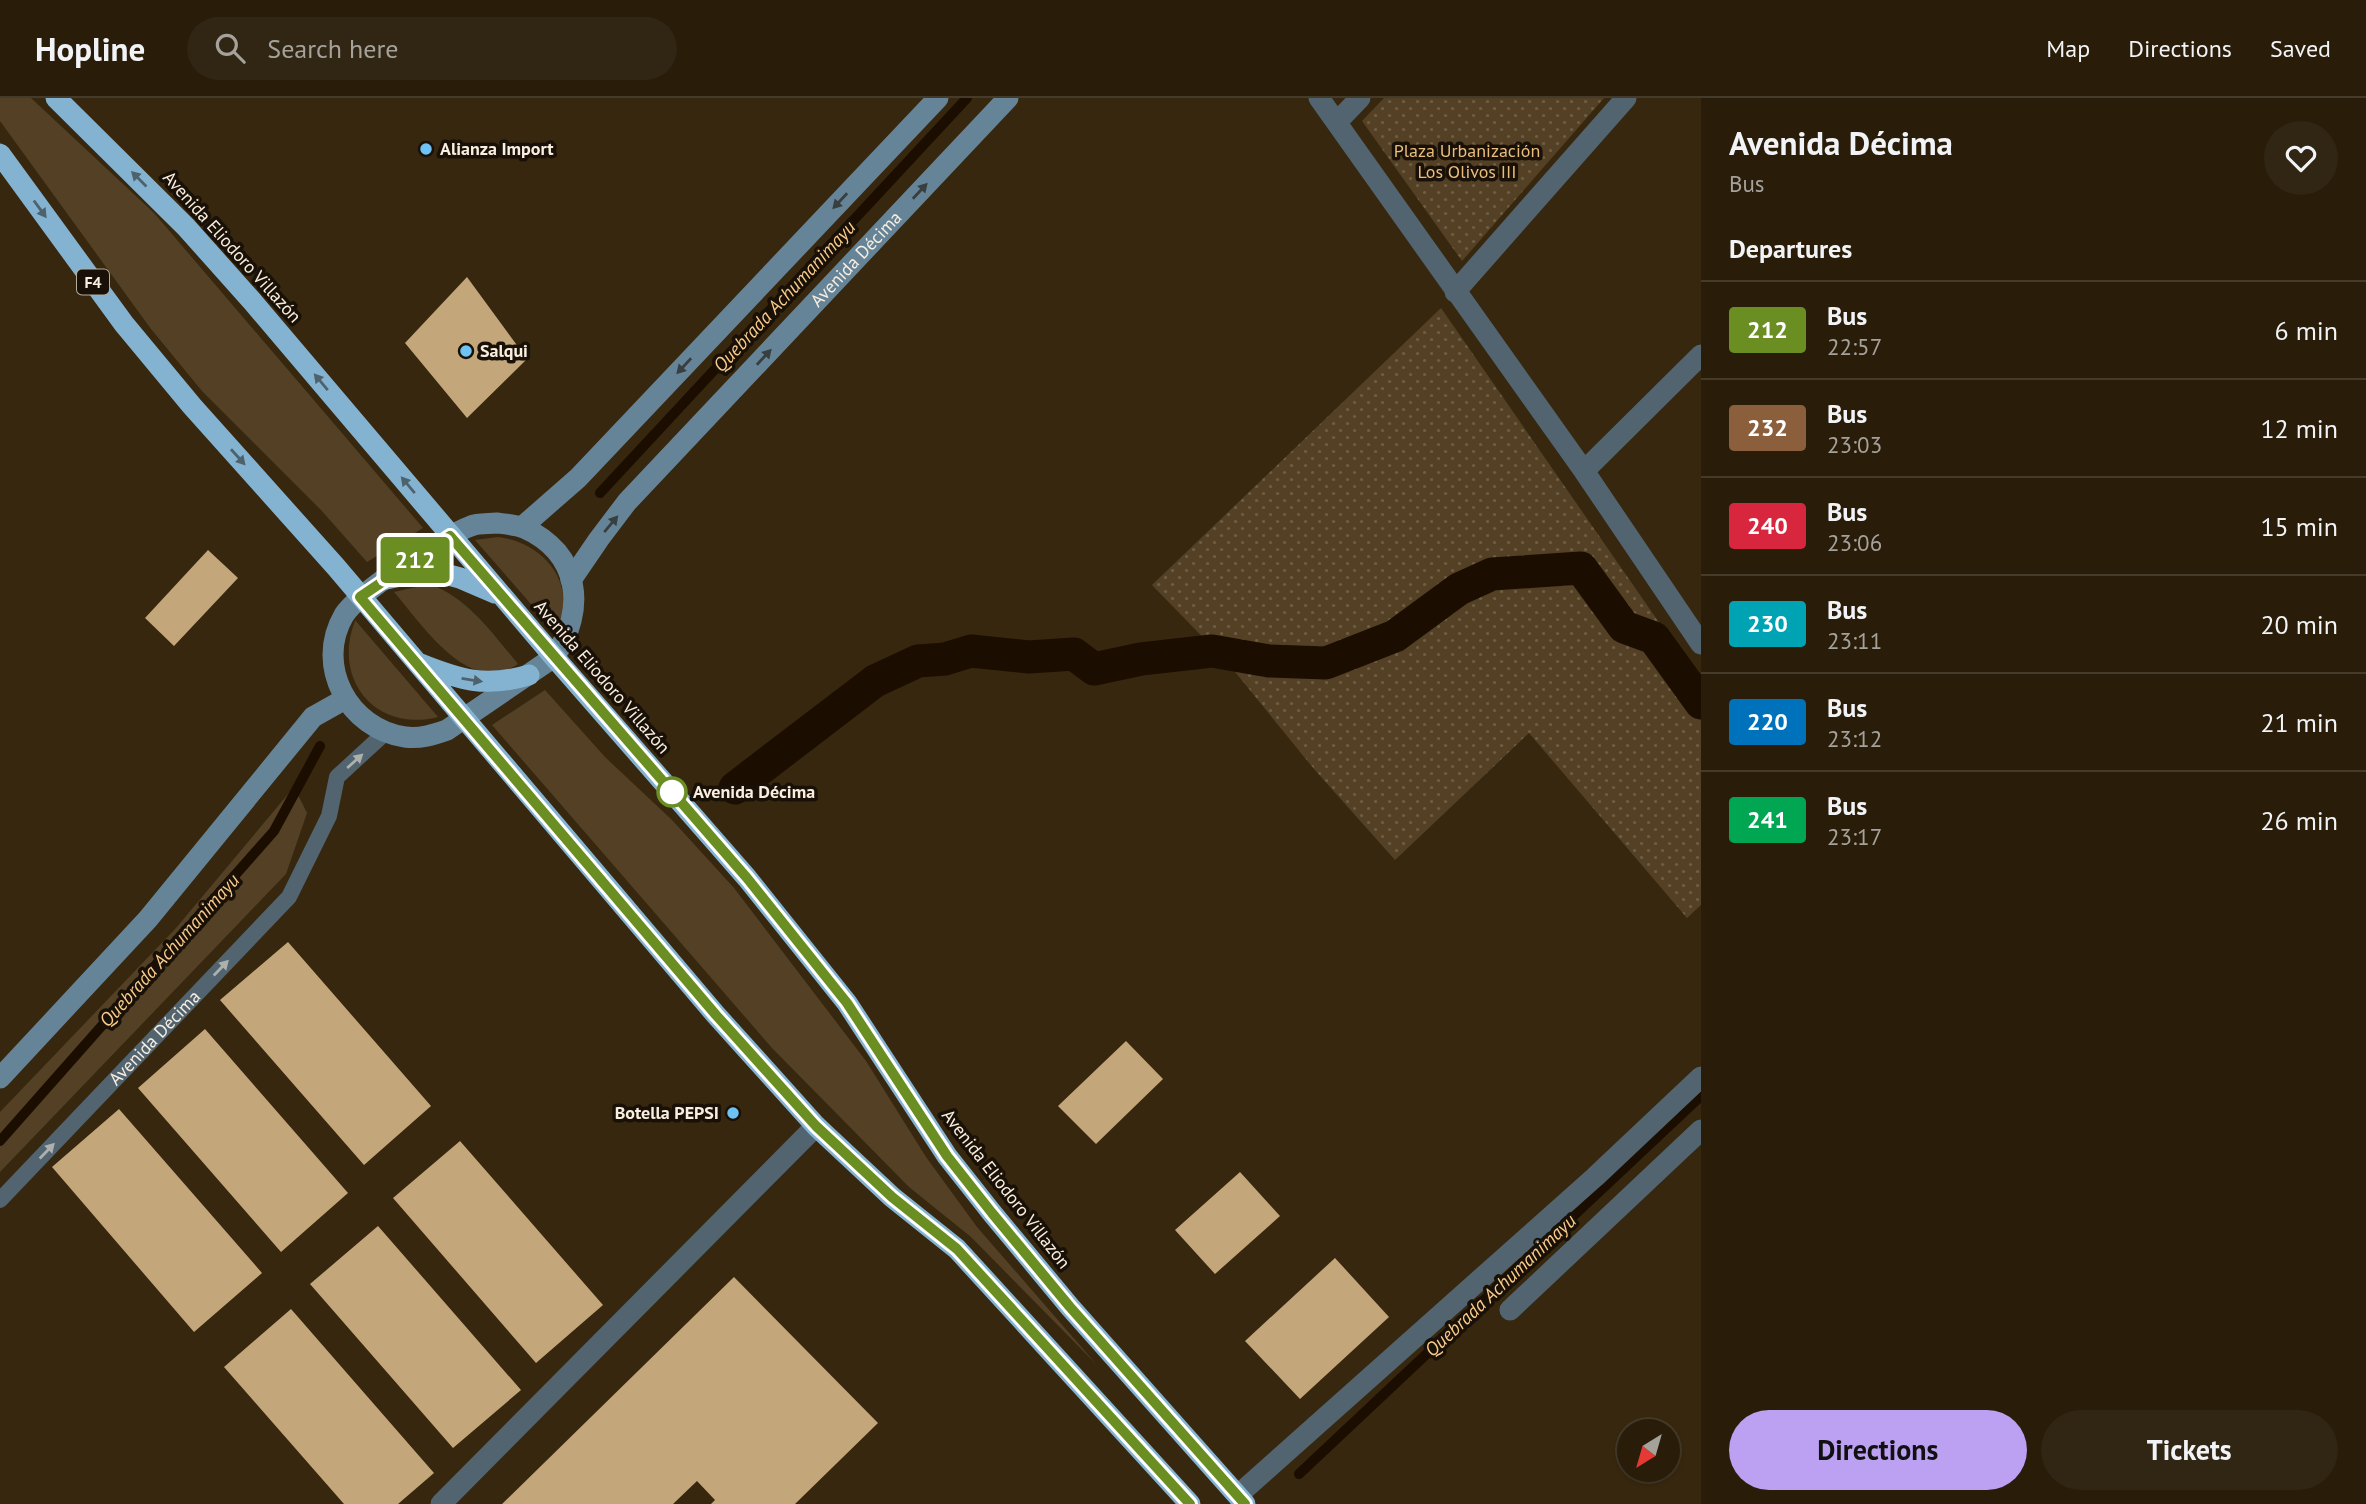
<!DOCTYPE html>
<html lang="en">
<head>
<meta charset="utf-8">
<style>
  body { margin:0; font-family:"PT Sans",sans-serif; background:#312613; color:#f1f3f6; height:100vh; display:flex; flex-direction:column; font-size:26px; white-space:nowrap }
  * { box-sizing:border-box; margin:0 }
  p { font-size:23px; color:#a5a29c }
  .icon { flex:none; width:38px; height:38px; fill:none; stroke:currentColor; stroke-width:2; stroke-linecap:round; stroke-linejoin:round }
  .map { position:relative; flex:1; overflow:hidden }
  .sheet { display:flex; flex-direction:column; background:#291d0a; width:665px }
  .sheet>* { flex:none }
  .badge { padding:0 14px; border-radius:5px; font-size:24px; line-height:46px }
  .needle { width:46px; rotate:217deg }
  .fabs { position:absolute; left:1617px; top:1321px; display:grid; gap:14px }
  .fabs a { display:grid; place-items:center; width:63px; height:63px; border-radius:50%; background:#291d0a; box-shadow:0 2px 5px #0004,0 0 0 2px #453b2b; font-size:35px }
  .map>.badge { position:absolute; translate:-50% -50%; box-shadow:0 0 0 4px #fff }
  h2 { padding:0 28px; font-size:26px; line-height:63px }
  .round { display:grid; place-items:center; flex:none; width:74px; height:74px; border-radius:37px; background:#312613 }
  .head { display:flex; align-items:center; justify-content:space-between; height:119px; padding:0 28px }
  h1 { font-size:33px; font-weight:700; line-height:52px }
  .cta { display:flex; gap:14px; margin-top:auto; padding:14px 28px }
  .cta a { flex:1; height:80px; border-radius:42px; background:#bca0f2; color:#111; font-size:28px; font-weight:700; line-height:80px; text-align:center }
  .cta a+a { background:#312613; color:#f1f3f6 }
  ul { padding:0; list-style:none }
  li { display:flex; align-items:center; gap:21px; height:98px; padding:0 28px; border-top:2px solid #453b2b }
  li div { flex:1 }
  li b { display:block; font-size:26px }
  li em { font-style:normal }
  li .badge { min-width:77px; font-weight:700; text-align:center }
  header { display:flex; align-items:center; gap:42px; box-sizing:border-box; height:98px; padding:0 35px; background:#291d0a; border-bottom:2px solid #453b2b }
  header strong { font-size:33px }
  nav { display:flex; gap:38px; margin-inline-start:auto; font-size:24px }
  .search { width:490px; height:63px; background:#312613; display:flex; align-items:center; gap:18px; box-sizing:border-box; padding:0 24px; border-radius:38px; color:#a5a29c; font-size:26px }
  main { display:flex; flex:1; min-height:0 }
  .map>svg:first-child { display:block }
</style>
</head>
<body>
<header>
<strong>Hopline</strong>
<div class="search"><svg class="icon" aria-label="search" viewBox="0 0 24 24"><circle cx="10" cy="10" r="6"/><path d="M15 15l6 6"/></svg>Search here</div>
<nav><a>Map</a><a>Directions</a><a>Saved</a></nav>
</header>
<main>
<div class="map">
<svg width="1701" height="1406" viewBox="0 0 1701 1406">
  <defs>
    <pattern id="park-dots" width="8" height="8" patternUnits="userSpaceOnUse" patternTransform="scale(1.75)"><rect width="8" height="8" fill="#544125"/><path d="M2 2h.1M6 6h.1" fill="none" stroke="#6d5d44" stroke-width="1.8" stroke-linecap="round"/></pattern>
  </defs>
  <rect width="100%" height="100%" fill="#37270e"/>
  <!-- green -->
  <path fill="#544125" d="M0,0H31L154,115L423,430L367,464L321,412L202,293L151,231L0,23Z
    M498,439C535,443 569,473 563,514C562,521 559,529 557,536L475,442Z
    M430,486C469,501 492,535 518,566C469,600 422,526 394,494Z
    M355,523V522L438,619C375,635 332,581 355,523Z
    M545,592L605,659L672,722L734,790L866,963L926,1059L977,1129L1097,1267L971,1139L909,1089L772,950L492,627Z
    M294,689L307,715L286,776L0,1074V1014L176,830Z"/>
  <!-- park -->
  <path fill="url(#park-dots)" d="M1384,0H1604L1462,163L1362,23Z
    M1441,210L1701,585V807L1687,820L1529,635L1395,762L1314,671L1227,564L1152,487Z"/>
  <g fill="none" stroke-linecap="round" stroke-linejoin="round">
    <!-- stream -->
    <path stroke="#1b0e00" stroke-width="10" d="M600,395L967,0
      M0,1043L274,733L320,648
      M1299,1376L1701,998"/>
    <!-- canal -->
    <path stroke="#1b0e00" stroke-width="33" d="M735,690L875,583L918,563L945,561L971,553L1029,559L1074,556L1094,571L1141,561L1212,553L1269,563L1326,565L1395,538L1459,491L1492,476L1581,470L1624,529L1654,540L1701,605"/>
  </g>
  <!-- building -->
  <path fill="#c4a67b" d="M467,179L527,261L467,320L405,245Z
    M208,452L238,480L174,548L145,520Z
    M288,844L431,1008L364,1067L220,902Z
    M205,931L348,1095L281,1154L138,990Z
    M1126,943L1163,981L1096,1046L1058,1008Z
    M728 1015a6 6 0 1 1 12 0a6 6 0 1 1-12 0Z
    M119,1011L262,1175L194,1234L52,1069Z
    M460,1043L603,1207L536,1265L393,1100Z
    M1240,1074L1280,1118L1215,1176L1175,1132Z
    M378,1128L521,1292L453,1350L310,1186Z
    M1335,1160L1389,1219L1300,1301L1245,1243Z
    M734,1179L878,1325L795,1406H711L715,1402L697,1383L673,1406H502Z
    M291,1211L434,1375L398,1406H344L224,1269Z"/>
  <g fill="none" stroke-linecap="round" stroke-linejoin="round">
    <!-- lane -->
    <path stroke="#516470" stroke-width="16" id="s1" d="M0,1102L289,799L329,718L337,679L386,634"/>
    <!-- street -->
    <path stroke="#516470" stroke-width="21" d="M1319,0L1584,373L1701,546
      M1337,24L1360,0
      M1455,194L1626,0
      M1584,373L1701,257
      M1510,1212L1701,1032
      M1238,1397L1595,1079L1701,979
      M441,1406L816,1028"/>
    <!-- secondary -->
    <g stroke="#668498" stroke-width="21">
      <path d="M497,425C506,426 516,427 524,430C580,455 587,512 554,559L447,632C433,637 420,641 405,639C349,631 314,568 344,517C358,495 444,438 471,428C478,425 488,426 497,425Z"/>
      <path d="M522,429L578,380L938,0"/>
      <path id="s2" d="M571,482L599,441L627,404L1008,0"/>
      <path d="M0,980L148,821L313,619L345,601"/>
    </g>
    <!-- highway -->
    <path stroke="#84b3d2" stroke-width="21" d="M56,0L186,129L252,203L554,559L747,780L847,905L947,1058L992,1115L1070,1209L1245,1406
      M0,56L124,226L192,308L336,469L716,917L816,1028L892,1099L957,1151L1190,1406
      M386,481L430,472L460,480L495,495
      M418,565C460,582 485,590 529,577"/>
  </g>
  <!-- one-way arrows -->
  <defs><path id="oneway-solid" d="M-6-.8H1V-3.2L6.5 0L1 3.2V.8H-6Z" transform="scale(1.75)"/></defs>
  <g fill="#4e626c">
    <use href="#oneway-solid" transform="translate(139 81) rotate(-135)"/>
    <use href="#oneway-solid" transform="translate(40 111) rotate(54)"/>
    <use href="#oneway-solid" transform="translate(321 284) rotate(-130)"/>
    <use href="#oneway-solid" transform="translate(238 359) rotate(48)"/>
    <use href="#oneway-solid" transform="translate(408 387) rotate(-130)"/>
    <use href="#oneway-solid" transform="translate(472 582) rotate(9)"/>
  </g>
  <g fill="#383f41">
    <use href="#oneway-solid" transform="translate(920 93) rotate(-47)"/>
    <use href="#oneway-solid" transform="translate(840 103) rotate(133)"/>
    <use href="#oneway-solid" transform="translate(764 259) rotate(-47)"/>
    <use href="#oneway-solid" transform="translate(684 268) rotate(133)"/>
    <use href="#oneway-solid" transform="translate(611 426) rotate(-50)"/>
  </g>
  <g fill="#adb0ad">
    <use href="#oneway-solid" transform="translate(355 663) rotate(-42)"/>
    <use href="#oneway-solid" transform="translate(221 870) rotate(-46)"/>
    <use href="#oneway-solid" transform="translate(47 1053) rotate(-46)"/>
  </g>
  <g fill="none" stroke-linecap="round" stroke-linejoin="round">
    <defs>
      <path id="line" d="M1190,1406L957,1151L892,1099L816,1028L716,917L360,499L450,438L747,780L847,905L947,1058L992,1115L1070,1209L1245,1406"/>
    </defs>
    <!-- line casing -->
    <use href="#line" stroke="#fff" stroke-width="16"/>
    <!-- line -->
    <use href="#line" stroke="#6b8e23" stroke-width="10"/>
  </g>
  <!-- markers -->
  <g fill="#6fc2f4" stroke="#191107" stroke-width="2.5">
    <circle cx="426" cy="51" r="7"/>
    <circle cx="466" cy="253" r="7"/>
    <circle cx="733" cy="1015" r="7"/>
  </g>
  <circle fill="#fff" stroke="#6b8e23" stroke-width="3.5" cx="672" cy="694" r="14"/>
  <g text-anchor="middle" stroke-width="7" stroke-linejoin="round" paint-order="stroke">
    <!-- shield labels -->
    <rect fill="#191107" stroke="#b6ac9e" stroke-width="2" x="77" y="171.5" width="32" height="25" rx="5"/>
    <g font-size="16" font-weight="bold" fill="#f9eedf">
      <text x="93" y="190">F4</text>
    </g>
    <!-- poi labels -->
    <g font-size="18" font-weight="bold" fill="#f9eedf" stroke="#191107" text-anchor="start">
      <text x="440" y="57">Alianza Import</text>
      <text x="480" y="259">Salqui</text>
      <text x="719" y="1021" text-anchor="end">Botella PEPSI</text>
    </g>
    <!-- park labels -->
    <g font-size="18" fill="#ecbe7e" stroke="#191107">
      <text x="1467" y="59">Plaza Urbanización<tspan x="1467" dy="21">Los Olivos III</tspan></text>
    </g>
    <!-- street labels -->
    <g font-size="18" fill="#f9eedf" stroke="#191107">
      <text transform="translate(232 149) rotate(48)" y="6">Avenida Eliodoro Villazón</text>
      <text dy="6" stroke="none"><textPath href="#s2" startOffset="430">Avenida Décima</textPath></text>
      <text transform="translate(602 579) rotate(49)" y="6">Avenida Eliodoro Villazón</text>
      <text dy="6" stroke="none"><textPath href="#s1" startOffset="224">Avenida Décima</textPath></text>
      <text transform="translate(1006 1091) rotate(52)" y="6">Avenida Eliodoro Villazón</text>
    </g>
    <!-- stop labels -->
    <g font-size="18" font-weight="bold" fill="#f9eedf" stroke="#191107" text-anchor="start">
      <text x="693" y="700">Avenida Décima</text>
    </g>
    <!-- water labels -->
    <g font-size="19" font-style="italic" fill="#facb8b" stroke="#191107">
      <text transform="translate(784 198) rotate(-47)" y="7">Quebrada Achumanimayu</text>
      <text transform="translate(169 852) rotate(-48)" y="7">Quebrada Achumanimayu</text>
      <text transform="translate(1500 1187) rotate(-43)" y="7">Quebrada Achumanimayu</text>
    </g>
  </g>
</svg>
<div class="fabs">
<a><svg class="needle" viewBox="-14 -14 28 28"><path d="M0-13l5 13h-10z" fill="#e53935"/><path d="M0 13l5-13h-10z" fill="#a5a29c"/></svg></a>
</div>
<b class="badge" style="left:415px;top:462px;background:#6b8e23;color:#fff">212</b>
</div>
<section class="sheet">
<div class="head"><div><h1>Avenida Décima</h1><p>Bus</p></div><a class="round"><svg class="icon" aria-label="heart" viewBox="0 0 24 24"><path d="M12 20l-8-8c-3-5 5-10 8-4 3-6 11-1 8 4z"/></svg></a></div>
<h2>Departures</h2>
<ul>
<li><span class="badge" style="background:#6b8e23;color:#fff">212</span><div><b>Bus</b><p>22:57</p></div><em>6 min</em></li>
<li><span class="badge" style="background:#8b5e3c;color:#fff">232</span><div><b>Bus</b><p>23:03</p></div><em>12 min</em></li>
<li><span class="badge" style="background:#d7263d;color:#fff">240</span><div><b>Bus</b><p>23:06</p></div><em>15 min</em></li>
<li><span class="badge" style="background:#00a3b4;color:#fff">230</span><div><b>Bus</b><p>23:11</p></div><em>20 min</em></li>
<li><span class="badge" style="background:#0072bc;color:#fff">220</span><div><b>Bus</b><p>23:12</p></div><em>21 min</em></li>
<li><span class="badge" style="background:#00a651;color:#fff">241</span><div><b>Bus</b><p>23:17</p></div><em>26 min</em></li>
</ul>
<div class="cta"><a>Directions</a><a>Tickets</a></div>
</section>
</main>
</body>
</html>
